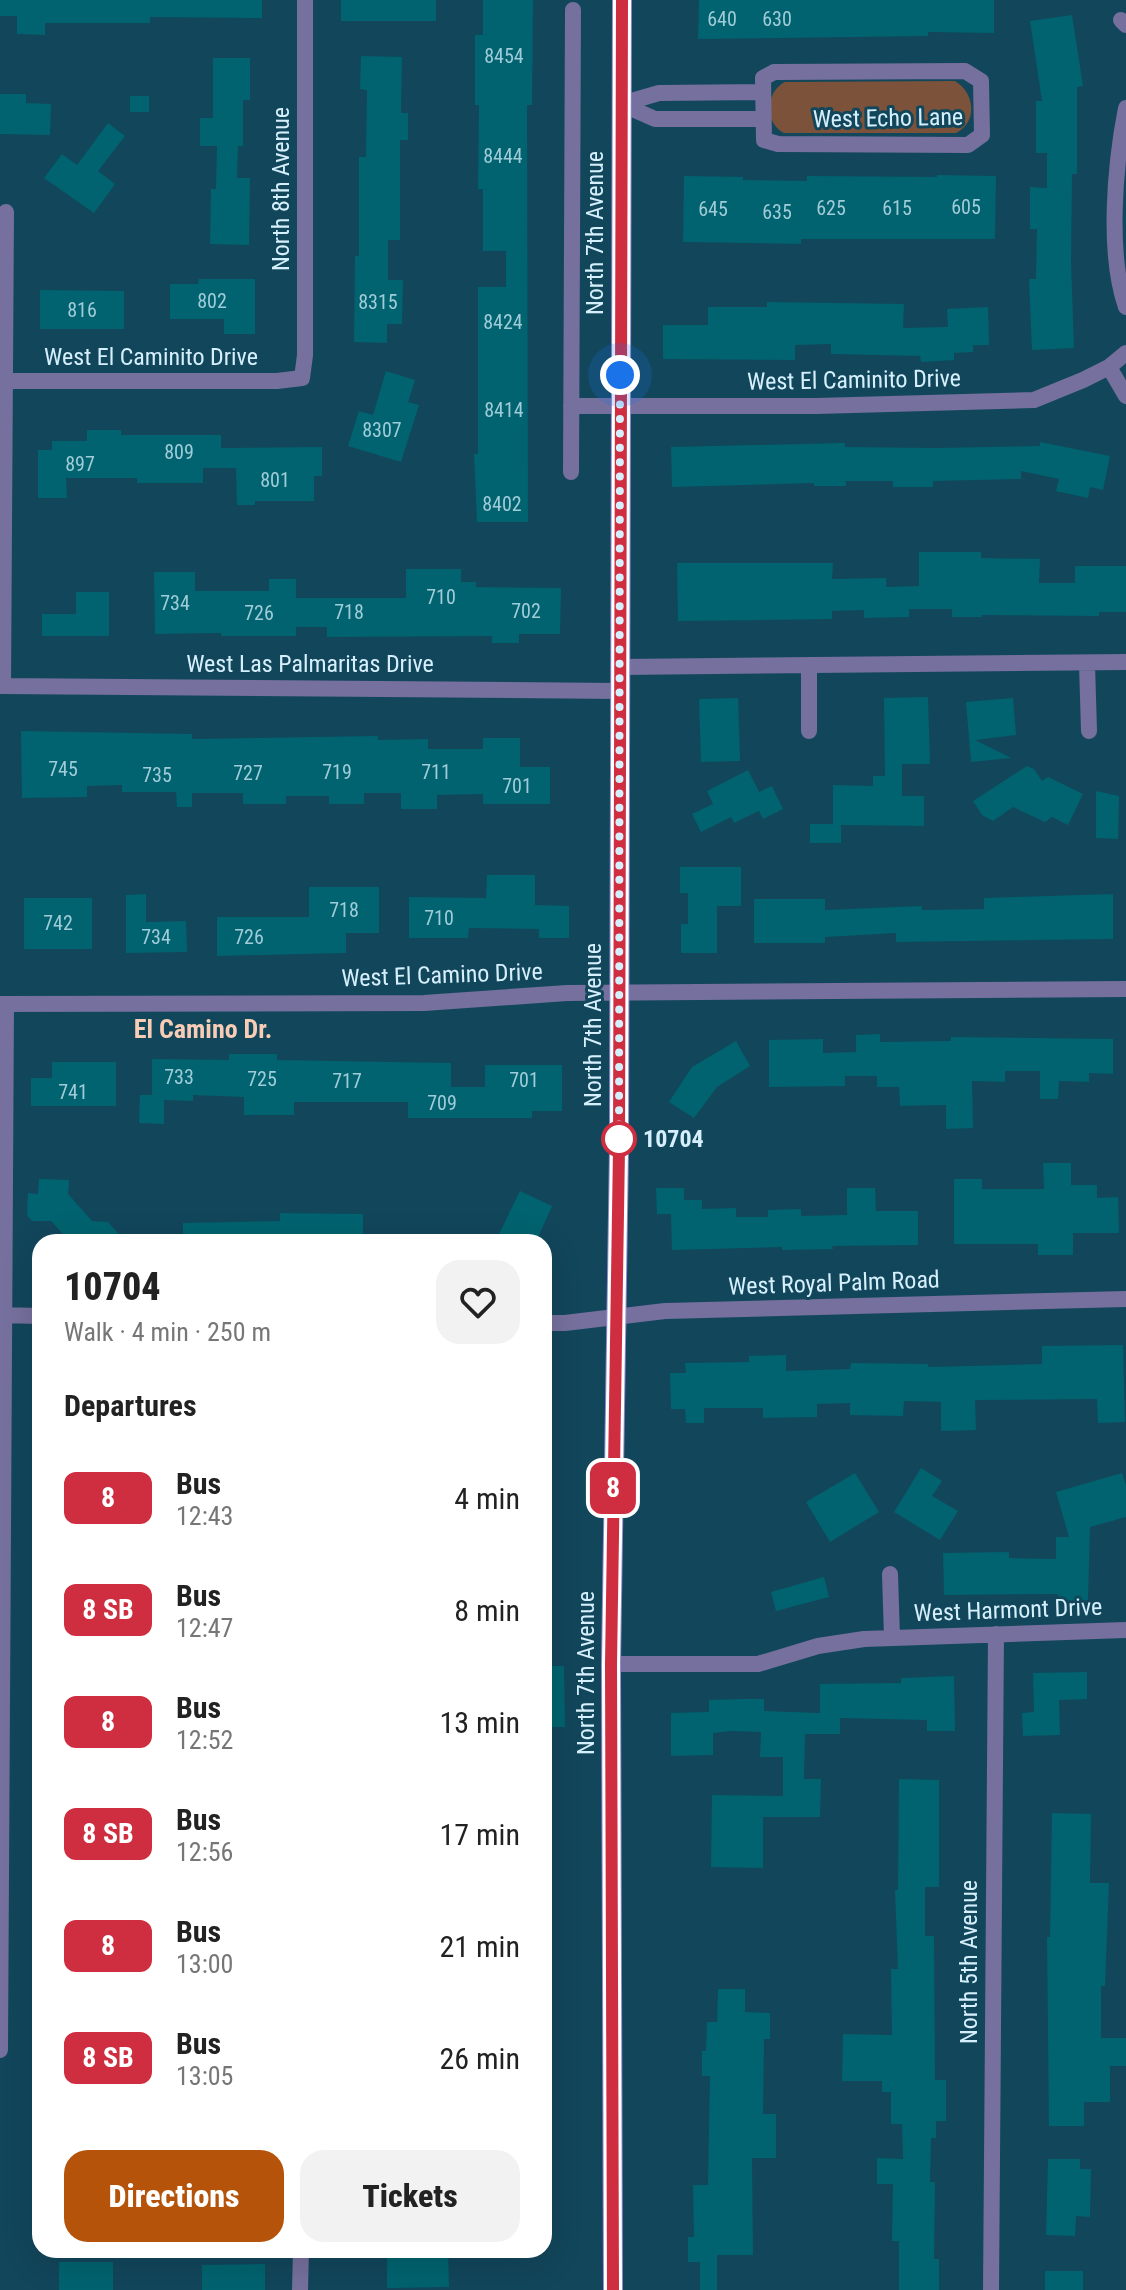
<!DOCTYPE html>
<html lang="en">
<head>
<meta charset="utf-8">
<style>
  body { margin:0; font-family:"Roboto Condensed",sans-serif; background:#f2f2f2; color:#222; height:100vh; display:flex; flex-direction:column; font-size:30px; white-space:nowrap }
  * { box-sizing:border-box; margin:0 }
  p { font-size:26px; color:#767676 }
  .icon { flex:none; width:44px; height:44px; fill:none; stroke:currentColor; stroke-width:2; stroke-linecap:round; stroke-linejoin:round }
  .map { position:relative; flex:1; overflow:hidden }
  .details { position:absolute; left:32px; top:1234px; width:520px; height:1024px; display:flex; flex-direction:column; background:#fff; border-radius:24px; box-shadow:0 8px 32px #0002 }
  .details>* { flex:none }
  .badge { padding:0 16px; border-radius:12px; font-size:28px; line-height:52px }
  .you { position:absolute; width:40px; height:40px; margin:-20px; border:6px solid #fff; border-radius:50%; background:#1a73e8; box-shadow:0 0 0 12px #1a73e833 }
  .map>.badge { position:absolute; translate:-50% -50%; box-shadow:0 0 0 4px #fff }
  h2 { padding:0 32px; font-size:30px; line-height:72px }
  .round { display:grid; place-items:center; flex:none; width:84px; height:84px; border-radius:24px; background:#f2f2f2 }
  .summary { display:flex; align-items:center; justify-content:space-between; height:136px; padding:0 32px }
  h1 { font-size:38px; font-weight:800; line-height:60px }
  .primary-button { display:flex; gap:16px; margin-top:auto; padding:16px 32px }
  .primary-button a { flex:1; height:92px; border-radius:24px; background:#b45309; color:#fff; font-size:32px; font-weight:800; line-height:92px; text-align:center }
  .primary-button a+a { background:#f2f2f2; color:#222 }
  ul { padding:0; list-style:none }
  li { display:flex; align-items:center; gap:24px; height:112px; padding:0 32px }
  li div { flex:1 }
  li b { display:block; font-size:30px }
  li em { font-style:normal }
  li .badge { min-width:88px; font-weight:700; text-align:center }
  .map>svg:first-child { display:block }
</style>
</head>
<body>
<div class="map">
<svg width="1126" height="2290" viewBox="0 0 1126 2290">
  <rect width="100%" height="100%" fill="#12465b"/>
  <!-- green -->
  <path fill="#7c523b" d="M955,81C975,93 978,122 956,133H784C764,123 765,92 785,82Z"/>
  <!-- building -->
  <path fill="#00636f" d="M0,0H262V18L150,17V23H45V35L17,34V16H0Z
    M341,0H436V21H341Z
    M483,0H533L532,105H527L528,522H477L474,454H478V287H506V251H483V189H478L479,105H475V35H483Z
    M699,0H994V33L928,32V36L698,39Z
    M1072,15L1083,86L1077,87V174H1072L1071,262L1074,348L1032,350L1029,279H1036L1037,229H1030V187L1047,188V153H1036V101H1042L1030,21Z
    M361,56L402,57L401,113H408V140H400V240H388V280H403L402,324H387V343L354,342L355,256H359V157H366L367,90L360,89Z
    M213,58H250V100H243V146H238L237,178H250L249,245L210,244L211,189H216L217,146H200V118H213Z
    M0,94H26V103L51,104L50,135L0,134Z
    M130,96H149V112H130Z
    M108,123L125,136L98,171L115,184L94,213L44,178L62,154L77,165Z
    M937,175L996,176L995,239H801V244L683,242L684,176L743,177V180L807,181V176L937,177Z
    M199,279H255V334H224V319H170V284H198Z
    M40,290L124,291V329H40Z
    M767,302L904,304L903,328L948,327L947,309L988,307L989,345H973V352L954,353V360L921,362L920,356L831,354V344L795,345V360L663,359V325H708V307H767Z
    M386,371L415,380L408,402L419,405L401,462L348,446L359,411L373,415Z
    M87,430H121V435H221V448L322,447V476H314V501H255V505H237L236,468H203V483H137V478H66L67,498H38V450H52V441H87Z
    M1040,442L1110,456L1103,490L1090,487L1088,498L1056,491L1059,479L1021,471V479L933,481V487H893V481H846V486H814V483L672,487L671,447L845,443V447L933,448L1040,446Z
    M919,552H981V558L1040,559L1039,583H1075V566H1126V612H1099V616L982,615V617H952V609H909V617L864,618V610L832,611V619L678,621L677,563H833L832,579L886,578V587L919,586Z
    M406,569H461V582H476V587L561,588L560,634H519V643H492V636L327,637V627H296V636H221V633L155,634L154,572H195V591H269V579H296V598H406Z
    M76,592H109V636H42V614H76Z
    M928,697L930,764H902V796H924V826L841,825V843H810V824H833V785L873,786V776H885L884,698Z
    M738,698L740,761L701,762L699,699Z
    M1013,698L1016,735L975,740L1011,758L971,762L966,702Z
    M21,731L192,734V739L378,736V740L428,739V749H483V738H520V767H550V804H483V794L437,795V809H401V793H364V804H329V796H286V804H243V793H192V807H177L176,792H122V785L87,786V797L22,798Z
    M1027,766L1034,769L1042,781L1048,777L1083,794L1068,825L1052,817L1045,822L1013,807L993,821L982,815L973,801Z
    M748,770L759,792L772,786L783,809L763,819L759,811L734,823L731,817L701,832L692,814L713,804L707,791Z
    M1096,791L1119,796L1118,839L1096,838Z
    M680,867H741V906H717V953H681V924H688V893H680Z
    M487,875H535V905L569,906V938H539V929L469,928L468,938H409V897L486,898Z
    M309,887H379V933H346V953L217,956V917H309Z
    M146,894V922L186,921L187,952L126,953V895Z
    M1113,894V939L896,942V933L825,937V943H754V899H825V910L922,906V910L984,909V898Z
    M24,898H92V949H24Z
    M880,1034V1042L951,1041V1037L1113,1039V1074L1089,1073V1082L1059,1081L1058,1099H1040V1071H1005V1082L972,1081L973,1128L946,1129V1105L900,1106L899,1087H877V1076H845V1086L769,1087V1040L823,1039V1053L856,1052V1035Z
    M736,1041L750,1066L717,1087L694,1118L669,1102L692,1067Z
    M229,1054H277V1060L451,1063V1087H485V1065H562V1111H532V1118H408V1102H294V1115H244V1097L193,1095V1101L164,1100V1124L139,1123L140,1095H152V1059L229,1060Z
    M52,1062H116V1106H31V1078H52Z
    M1043,1163H1071V1185H1097V1198L1118,1197L1119,1233H1073V1255H1038V1244H954V1179H982V1189H1044Z
    M39,1179L69,1180L68,1194L92,1221L108,1222L126,1242H70L51,1221H32L27,1215L28,1193L38,1194Z
    M656,1188H684V1200H702V1209L736,1208V1217H768V1210L801,1209V1216L847,1215V1188H875L876,1211H918V1245L832,1246L833,1249L782,1250V1247L672,1250L671,1214H657Z
    M520,1191L552,1206L536,1242H495Z
    M280,1213L363,1214V1242H183V1223L280,1221Z
    M1123,1345L1125,1422L1098,1423L1097,1399L975,1400L976,1430L941,1431V1402L904,1401L903,1416L850,1415V1403L817,1404V1417L763,1418V1408H704V1423H686L685,1409H671L670,1373H686L685,1363L749,1362V1356L786,1355V1371L850,1369L851,1363L928,1364V1367L1042,1364V1346Z
    M921,1468L942,1481L932,1496L958,1511L940,1540L894,1512Z
    M855,1473L879,1512L830,1542L806,1502Z
    M1122,1473L1126,1485V1517L1090,1527L1088,1602H1058V1594L944,1595L943,1553L1009,1552V1558L1056,1559V1537H1069L1056,1492Z
    M824,1577L829,1597L776,1611L771,1592Z
    M544,1666H564L565,1727H544Z
    M1087,1672V1699L1059,1700L1060,1735L1023,1736L1022,1713L1034,1712L1033,1673Z
    M954,1676L955,1731H927V1720L840,1718V1734H805L804,1779H821L820,1817H763V1868L711,1867L712,1795L783,1796V1757H760L761,1732L730,1731L713,1733V1755L671,1756V1713L709,1712V1700L743,1699H764V1711L820,1713V1684L901,1683V1678Z
    M899,1779L939,1780V1887H925V1936H934L935,2080H946V2121H936V2138H931L930,2182H935L934,2259H939V2290H899V2241H892L893,2184H877V2158L903,2159L902,2124H891V2092H882V2081H842L843,2034L892,2035L891,1969H898L895,1890H898Z
    M1052,1813L1091,1814L1090,1883H1109L1105,1986H1101V2038H1126V2066H1110V2102H1084V2126H1049L1047,1937H1050Z
    M718,1989H745V2012L770,2013V2039H764L763,2114H776V2158H752L753,2255H717V2290H700V2262H688V2237H694L693,2185H708L710,2076H702V2051H706L707,2022H717Z
    M1048,2159H1080V2169H1091L1090,2217L1076,2216L1075,2236L1046,2235Z
    M387,2250H448L449,2287L387,2288Z
    M59,2262H113V2290H59Z
    M265,2264V2290H202V2265Z
    M1045,2271H1083V2290H1045Z"/>
  <g fill="none" stroke-linecap="round" stroke-linejoin="round">
    <!-- minor -->
    <path stroke="#75709d" stroke-width="16" d="M1121,20L1126,25
      M965,71L981,81L982,135L968,145L778,144L764,140L763,78L774,72Z
      M621,104L655,119H763
      M621,104L659,93L762,92
      M1126,108C1115,164 1107,253 1126,307
      M1109,367L1126,396
      M0,381H277L302,378L305,355V0
      M571,406H817L1034,400L1083,380L1109,367L1126,353
      M571,472L573,10
      M1087,664L1089,731
      M620,667L1126,662
      M0,686L619,691
      M3,686L6,212
      M809,731V667
      M0,1004L424,1003L567,993L1126,989
      M0,1315L40,1316
      M544,1323H565L665,1311L1126,1299
      M890,1574L892,1638
      M611,1664H758L818,1646L864,1639L1126,1630
      M0,2050L6,1004
      M300,2290L301,2250
      M991,2290L996,1634"/>
    <!-- secondary -->
    <path stroke="#9289d1" stroke-width="20" d="M613,2290L611,1664L619,1149L622,0"/>
  </g>
  <g fill="none" stroke-linecap="round" stroke-linejoin="round">
    <defs>
      <path id="line" d="M613,2290L611,1664L619,1149L622,0"/>
    </defs>
    <!-- line casing -->
    <use href="#line" stroke="#fff" stroke-width="18"/>
    <!-- line -->
    <use href="#line" stroke="#cf2e41" stroke-width="12"/>
    <!-- walk -->
    <path stroke="#d6effc" stroke-width="8" stroke-dasharray="0 14.4" d="M619,1139L620,375"/>
  </g>
  <!-- markers -->
  <circle fill="#fff" stroke="#cf2e41" stroke-width="4" cx="619" cy="1139" r="16"/>
  <g text-anchor="middle" stroke-width="6" stroke-linejoin="round" paint-order="stroke">
    <!-- number labels -->
    <g font-size="20" fill="#a0ccd9">
      <text x="722" y="26">640</text>
      <text x="777" y="26">630</text>
      <text x="504" y="63">8454</text>
      <text x="503" y="163">8444</text>
      <text x="966" y="214">605</text>
      <text x="831" y="215">625</text>
      <text x="897" y="215">615</text>
      <text x="713" y="216">645</text>
      <text x="777" y="219">635</text>
      <text x="212" y="308">802</text>
      <text x="378" y="309">8315</text>
      <text x="82" y="317">816</text>
      <text x="503" y="329">8424</text>
      <text x="504" y="417">8414</text>
      <text x="382" y="437">8307</text>
      <text x="179" y="459">809</text>
      <text x="80" y="471">897</text>
      <text x="275" y="487">801</text>
      <text x="502" y="511">8402</text>
      <text x="441" y="604">710</text>
      <text x="175" y="610">734</text>
      <text x="526" y="618">702</text>
      <text x="349" y="619">718</text>
      <text x="259" y="620">726</text>
      <text x="63" y="776">745</text>
      <text x="337" y="779">719</text>
      <text x="436" y="779">711</text>
      <text x="248" y="780">727</text>
      <text x="157" y="782">735</text>
      <text x="517" y="793">701</text>
      <text x="344" y="917">718</text>
      <text x="439" y="925">710</text>
      <text x="58" y="930">742</text>
      <text x="156" y="944">734</text>
      <text x="249" y="944">726</text>
      <text x="179" y="1084">733</text>
      <text x="262" y="1086">725</text>
      <text x="524" y="1087">701</text>
      <text x="347" y="1088">717</text>
      <text x="73" y="1099">741</text>
      <text x="442" y="1110">709</text>
    </g>
    <!-- street labels -->
    <g font-size="24" fill="#d6effc" stroke="#12465b">
      <text transform="translate(888 118) rotate(-1)" y="8">West Echo Lane</text>
      <text transform="translate(281 189) rotate(-90)" y="8">North 8th Avenue</text>
      <text transform="translate(595 233) rotate(-90)" y="8">North 7th Avenue</text>
      <text x="151" y="365">West El Caminito Drive</text>
      <text transform="translate(854 380) rotate(-1)" y="8">West El Caminito Drive</text>
      <text x="310" y="672">West Las Palmaritas Drive</text>
      <text transform="translate(442 975) rotate(-2)" y="8">West El Camino Drive</text>
      <text transform="translate(593 1025) rotate(-90)" y="8">North 7th Avenue</text>
      <text transform="translate(834 1283) rotate(-2)" y="8">West Royal Palm Road</text>
      <text transform="translate(1008 1610) rotate(-2)" y="8">West Harmont Drive</text>
      <text transform="translate(586 1673) rotate(-90)" y="8">North 7th Avenue</text>
      <text transform="translate(969 1962) rotate(-90)" y="8">North 5th Avenue</text>
    </g>
    <!-- stop labels -->
    <g font-size="24" font-weight="bold" fill="#d6effc" stroke="#12465b" text-anchor="start">
      <text x="643" y="1147">10704</text>
    </g>
    <!-- neighbourhood labels -->
    <g font-size="26" font-weight="bold" fill="#f9cdb5" stroke="#12465b">
      <text x="203" y="1038">El Camino Dr.</text>
    </g>
  </g>
</svg>
<div class="you" style="left:620px;top:375px"></div>
<b class="badge" style="left:613px;top:1488px;background:#cf2e41;color:#fff">8</b>
<section class="details">
<div class="summary"><div><h1>10704</h1><p>Walk · 4 min · 250 m</p></div><a class="round"><svg class="icon" aria-label="heart" viewBox="0 0 24 24"><path d="M12 20l-8-8c-3-5 5-10 8-4 3-6 11-1 8 4z"/></svg></a></div>
<h2>Departures</h2>
<ul>
<li><span class="badge" style="background:#cf2e41;color:#fff">8</span><div><b>Bus</b><p>12:43</p></div><em>4 min</em></li>
<li><span class="badge" style="background:#cf2e41;color:#fff">8 SB</span><div><b>Bus</b><p>12:47</p></div><em>8 min</em></li>
<li><span class="badge" style="background:#cf2e41;color:#fff">8</span><div><b>Bus</b><p>12:52</p></div><em>13 min</em></li>
<li><span class="badge" style="background:#cf2e41;color:#fff">8 SB</span><div><b>Bus</b><p>12:56</p></div><em>17 min</em></li>
<li><span class="badge" style="background:#cf2e41;color:#fff">8</span><div><b>Bus</b><p>13:00</p></div><em>21 min</em></li>
<li><span class="badge" style="background:#cf2e41;color:#fff">8 SB</span><div><b>Bus</b><p>13:05</p></div><em>26 min</em></li>
</ul>
<div class="primary-button"><a>Directions</a><a>Tickets</a></div>
</section>
</div>
</body>
</html>
